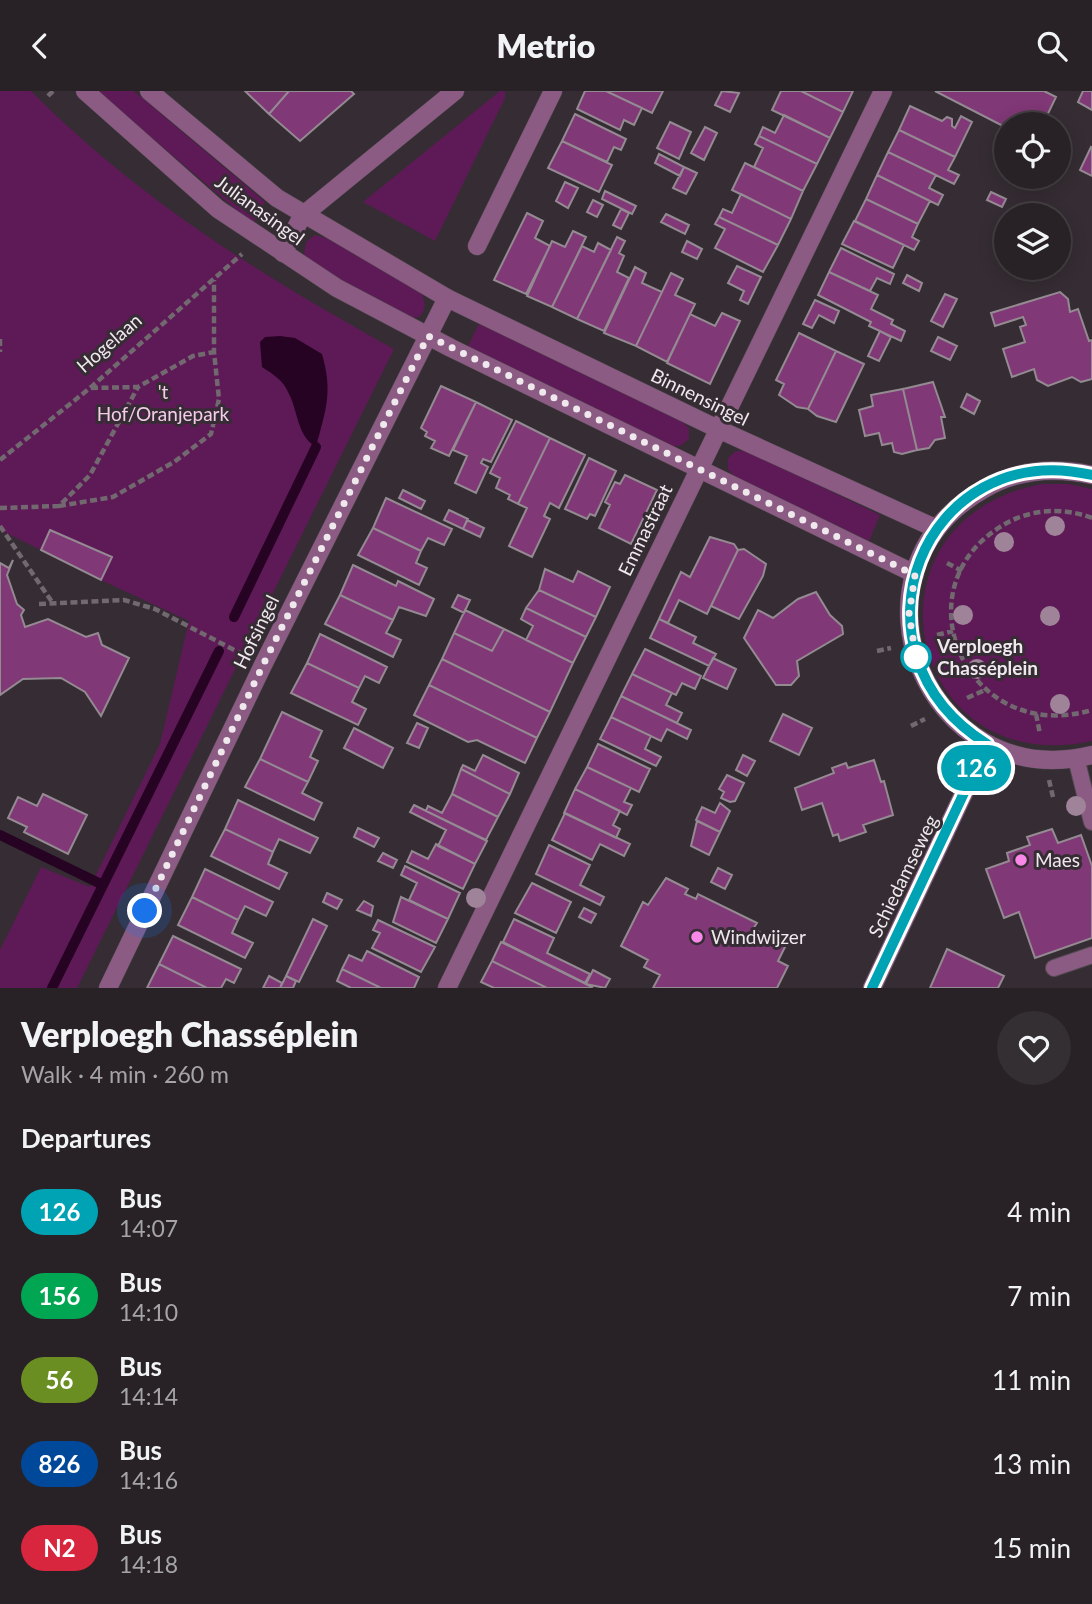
<!DOCTYPE html>
<html lang="en">
<head>
<meta charset="utf-8">
<style>
  body { margin:0; font-family:Lato,sans-serif; background:#342f32; color:#f1f3f6; height:100vh; display:flex; flex-direction:column; font-size:26px; white-space:nowrap }
  * { box-sizing:border-box; margin:0 }
  p { font-size:23px; color:#a5a4a7 }
  .icon { flex:none; width:38px; height:38px; fill:none; stroke:currentColor; stroke-width:2; stroke-linecap:round; stroke-linejoin:round }
  .map { position:relative; height:897px; overflow:hidden }
  .panel { display:flex; flex-direction:column; background:#282226; flex:1 }
  .panel>* { flex:none }
  .badge { padding:0 14px; border-radius:23px; font-size:24px; line-height:46px }
  .fabs { position:absolute; left:994px; top:21px; display:grid; gap:14px }
  .fabs a { display:grid; place-items:center; width:77px; height:77px; border-radius:50%; background:#282226; box-shadow:0 4px 18px #0003,0 0 0 2px #443f43; font-size:35px }
  .you { position:absolute; width:35px; height:35px; margin:-18px; border:5px solid #fff; border-radius:50%; background:#1a73e8; box-shadow:0 0 0 10px #1a73e833 }
  .map>.badge { position:absolute; translate:-50% -50%; box-shadow:0 0 0 4px #fff }
  h2 { padding:0 21px; font-size:26px; line-height:63px }
  .round { display:grid; place-items:center; flex:none; width:74px; height:74px; border-radius:37px; background:#342f32 }
  .summary { display:flex; align-items:center; justify-content:space-between; height:119px; padding:0 21px }
  h1 { font-size:33px; font-weight:800; line-height:52px }
  ul { padding:0; list-style:none }
  li { display:flex; align-items:center; gap:21px; height:84px; padding:0 21px }
  li div { flex:1 }
  li b { display:block; font-size:26px }
  li em { font-style:normal }
  li .badge { min-width:77px; font-weight:700; text-align:center }
  header { display:flex; justify-content:space-between; align-items:center; height:91px; padding:0 21px; background:#282226; font-size:32px; font-weight:800 }
  .map>svg:first-child { display:block }
</style>
</head>
<body>
<header><svg class="icon" aria-label="back" viewBox="0 0 24 24"><path d="M15 5l-7 7 7 7"/></svg>Metrio<svg class="icon" aria-label="search" viewBox="0 0 24 24"><circle cx="10" cy="10" r="6"/><path d="M15 15l6 6"/></svg></header>
<div class="map">
<svg width="1092" height="897" viewBox="0 0 1092 897">
  <rect width="100%" height="100%" fill="#352d33"/>
  <!-- green -->
  <path fill="#5e1a56" d="M0,0H31C141,110 259,183 394,258L77,897H0V859L41,776L90,796L160,653L189,530L101,489L112,466L51,439L41,459L0,439Z
    M97,0H134L265,111L253,133Z
    M500,0H505V7L435,150L363,111Z
    M315,144L326,147L421,201C425,211 427,218 419,226L406,227L311,173L304,163L306,151Z
    M479,233L680,329L689,337V348L680,355H669L467,257Z
    M736,360H747L880,424L869,450L735,386L728,378V367Z
    M1042,393H1068L1092,398V650C906,691 851,429 1042,393Z"/>
  <!-- water -->
  <path fill="#260322" d="M280,245L295,247L322,263C333,301 326,318 316,356C297,345 298,320 289,303C284,290 273,283 262,276L260,251L265,246Z"/>
  <g fill="none" stroke-linecap="round" stroke-linejoin="round">
    <!-- stream -->
    <path stroke="#260322" stroke-width="10" d="M234,526L316,356
      M0,744L103,794
      M52,897L219,560"/>
  </g>
  <!-- building -->
  <path fill="#803876" stroke="#948a92" stroke-width="2" d="M245,0H289L269,23Z
    M289,0H351L354,3L300,50L269,23Z
    M585,0H606L642,17L634,34L624,29L620,39L577,18Z
    M606,0H663L652,22Z
    M722,0L739,2L730,21L715,14Z
    M781,0H801L843,21L830,47L772,19Z
    M801,0H853L843,21Z
    M935,0H1044L1056,6L1043,33H1006L1005,36Z
    M1083,0H1092V19L1078,11Z
    M910,15L942,30L947,26L952,28V35L955,37L961,25L972,31L955,66L899,39Z
    M575,23L626,48L621,59L614,56L607,71L562,50Z
    M784,24L830,47L817,73L759,45L763,36L775,42Z
    M670,31L691,41L679,68L657,57Z
    M705,36L717,42L704,69L691,62Z
    M899,39L955,66L948,79L959,84L954,93L888,61Z
    M759,45L817,73L803,100L754,76L763,57L755,53Z
    M562,50L612,74L599,101L548,77Z
    M1091,56L1092,57V85L1080,79Z
    M888,61L936,84L929,97L943,104L938,114L877,84Z
    M659,63L684,76L680,85L655,72Z
    M745,72L803,100L791,128L732,99Z
    M684,76L697,82L686,103L673,97Z
    M877,84L930,110L918,133L866,108Z
    M565,91L578,97L568,117L556,110Z
    M605,100L636,115L632,123L602,108Z
    M991,101L1006,108L1002,116L987,109Z
    M741,103L791,128L778,154L719,126L723,118L732,122Z
    M866,108L918,133L912,146L919,150L914,159L855,130Z
    M593,109L603,114L597,126L587,121Z
    M621,118L629,122L621,138L613,134Z
    M527,122L543,130L535,147L550,155L526,203L494,189Z
    M666,123L689,134L685,143L661,131Z
    M719,126L778,154L763,181L715,157L725,138L715,133Z
    M854,130L904,154L893,177L842,153Z
    M573,140L586,146L552,216L527,205L552,150L565,156Z
    M617,146L625,150L619,162L624,165L617,181L629,187L604,240L577,228Z
    M687,150L702,158L697,168L682,161Z
    M598,152L611,159L577,228L552,216L582,155L594,161Z
    M841,157L894,183L890,193L877,187L870,200L829,181Z
    M737,175L761,186L748,213L740,209L744,200L728,192Z
    M635,176L646,182L642,192L662,201L636,255L604,242Z
    M829,181L878,204L871,218L893,229L891,233L905,240L901,250L869,235L871,231L818,204Z
    M671,182L683,188L675,204L695,213L667,271L636,255Z
    M907,184L922,192L919,200L903,192Z
    M1060,201L1068,208L1070,221L1078,218L1089,250L1092,249V288L1081,291L1072,286L1048,295L1037,289L1034,278L1012,286L1003,258L1025,251L1020,236L1026,234L1023,226L995,235L991,222Z
    M945,203L957,208L943,236L931,230Z
    M815,209L839,220L834,232L819,224L812,237L803,233Z
    M722,222L740,230L710,293L667,272L690,223L715,235Z
    M880,240L891,246L879,270L868,265Z
    M799,242L836,260L808,318L797,316L779,304L784,293L776,289Z
    M938,246L957,255L950,269L931,260Z
    M836,260L864,273L836,331L817,325L808,318Z
    M933,291L945,326H941L945,347L935,349L929,357L917,359L903,298Z
    M441,295L476,311L449,365L431,357L435,350L425,345L427,341L421,337Z
    M903,298L917,359L902,363L894,361L892,352L882,354L879,342L865,345L859,319L873,315L871,304Z
    M967,303L980,310L974,323L961,316Z
    M476,311L512,329L491,371L483,368L481,372L488,376L476,402L455,392L467,365L453,359Z
    M516,330L550,347L518,413L508,408L510,404L496,397L500,387L490,382Z
    M550,347L585,364L559,417L550,412L544,425L550,428L532,466L509,455L527,417L518,413Z
    M589,367L616,380L595,425L590,423L587,428L565,418Z
    M625,384L657,399L631,453L599,437L610,414L605,411L615,391L620,393Z
    M403,399L425,410L421,418L399,407Z
    M386,407L452,438L444,454L428,447L421,460L373,437Z
    M449,419L468,428L463,438L444,429Z
    M467,429L484,437L480,446L463,438Z
    M373,437L421,460L416,472L427,477L419,494L358,464Z
    M50,439L112,466L101,489L41,459Z
    M710,446L734,453L738,459L707,523L679,509L668,532L659,528L681,481L690,486Z
    M744,458L766,473L763,485L739,528L711,515L738,459Z
    M13,469L7,484L17,513L24,519L21,524L25,536L48,528L86,546L98,542L102,554L129,567L101,625L85,601L61,587L23,588L0,604V472L9,477Z
    M353,474L396,495L398,490L434,508L426,525L399,516L393,529L340,504Z
    M545,478L573,491L578,480L610,496L596,526L539,499Z
    M539,499L596,526L586,546L526,517Z
    M816,501L830,524L842,535L843,543L797,570L799,585L791,594H776L744,547L758,519L773,527L798,508Z
    M340,504L393,529L386,542L401,549L393,566L325,533Z
    M458,504L470,509L464,522L452,516Z
    M526,517L586,546L573,572L526,549L533,535L521,528Z
    M465,519L504,538L492,560L454,542Z
    M659,528L696,546L693,552L716,563L709,575L650,547Z
    M504,538L573,572L550,621L442,568L454,542L492,560Z
    M320,543L387,576L379,592L365,585L359,597L307,572Z
    M645,558L701,585L695,598L682,592L676,604L632,583Z
    M713,567L736,578L727,598L703,587Z
    M442,568L550,621L537,647L429,594Z
    M307,572L359,597L352,611L366,618L358,634L291,602Z
    M632,583L672,602L666,614L682,622L677,632L621,605Z
    M429,594L537,647L525,672L477,649L468,651L414,624Z
    M621,605L691,639L687,648L667,638L661,650L611,626Z
    M282,621L322,640L310,666L318,670L308,691L260,668Z
    M783,623L812,637L799,664L770,650Z
    M611,626L651,645L645,658L661,666L656,675L600,648Z
    M417,632L428,637L419,657L407,652Z
    M354,637L393,657L383,677L344,657Z
    M598,653L650,678L639,701L587,676Z
    M483,664L519,682L510,703L461,678L463,674L475,680Z
    M743,664L755,670L747,685L736,679Z
    M260,668L308,691L302,702L322,712L314,729L245,696Z
    M874,669L881,691L884,690L893,724L863,734L866,741L840,750L838,743L833,745L822,712L802,719L795,697L834,682L832,677L846,672L848,677Z
    M587,676L631,697L624,711L632,714L627,724L575,698Z
    M461,678L510,703L498,726L452,703Z
    M727,684L744,692L735,710L730,711L721,707L724,701L719,698Z
    M575,698L620,720L613,734L620,738L616,747L564,722Z
    M43,703L87,724L68,763L24,741L27,736L8,727L18,706L37,715Z
    M452,703L498,726L486,749L426,720L428,715L442,722Z
    M238,709L318,747L310,762L279,748L273,761L225,738Z
    M720,712L730,720L720,741L696,729L702,716L715,722Z
    M414,714L487,750L475,773L438,755L446,739L410,721Z
    M565,722L630,753L624,765L600,753L592,769L552,749Z
    M697,730L720,741L709,764L691,755Z
    M358,737L379,747L374,756L354,746Z
    M225,738L273,761L268,773L287,782L279,798L211,765Z
    M1052,738L1058,752L1081,744L1092,775V847L1035,867L1019,821L1004,827L986,778L1009,770L1007,762L1030,754L1027,746Z
    M436,753L475,773L463,798L407,771L412,760L428,768Z
    M549,754L590,774L580,794L604,806L600,814L536,783Z
    M383,762L397,769L393,777L378,770Z
    M405,775L460,802L448,828L409,809L417,792L401,784Z
    M718,777L732,784L725,798L711,791Z
    M205,778L273,811L266,825L245,815L238,829L192,806Z
    M666,787L688,798L685,803L696,808L698,803L757,832L753,838L786,854L778,870L788,875L777,897H653L660,884L644,876L648,869L621,855L643,811L648,814Z
    M532,792L571,811L556,842L515,822Z
    M327,802L342,809L337,818L323,811Z
    M192,806L238,829L232,842L253,852L245,867L178,834Z
    M401,806L448,828L436,852L393,831Z
    M364,810L373,815L371,825L357,819Z
    M584,817L596,823L591,832L579,826Z
    M313,828L327,835L299,891L286,885Z
    M514,828L554,847L547,862L590,883L585,892L503,851Z
    M378,829L435,856L421,881L372,857L380,842L373,839Z
    M173,845L241,878L234,892L226,888L221,897H207L159,873Z
    M501,851L592,896L591,897H547L492,870Z
    M947,858L1004,885L998,897H930Z
    M367,860L419,886L414,897H381L342,878L349,864L362,870Z
    M492,870L547,897H494L481,891Z
    M159,873L207,897H147Z
    M342,878L381,897H351L337,890Z
    M593,879L610,888L605,897L586,893Z
    M269,885L282,892L280,897H263Z
    M286,885L296,890L293,897H280Z"/>
  <g fill="none" stroke-linecap="round" stroke-linejoin="round">
    <defs>
      <path id="service" d="M1076,667L1092,731
        M1054,877L1092,864"/>
      <path id="minor" d="M477,155L553,0
        M283,162L302,125L455,0
        M108,897L263,574L447,207
        M447,897L883,0"/>
      <path id="tertiary" d="M85,0L218,118L337,197L451,257L915,483
        M149,0L277,107L447,207L718,338L937,438
        M1092,384C1055,376 1018,378 984,398C836,481 926,704 1092,664
        M872,897L987,653"/>
    </defs>
    <!-- service casing -->
    <use href="#service" stroke="#534b51" stroke-width="18"/>
    <!-- minor casing -->
    <use href="#minor" stroke="#534b51" stroke-width="19"/>
    <!-- tertiary casing -->
    <use href="#tertiary" stroke="#534b51" stroke-width="19"/>
    <!-- path -->
    <path stroke="#71696f" stroke-width="4.5" stroke-dasharray="7 3.5" stroke-linecap="butt" d="M48,5L53,0
      M0,248V261
      M91,297L138,296L193,265L214,261
      M0,369L90,297L242,163
      M59,415L113,406L174,371L211,343L219,308L214,261V189
      M0,417L59,415L90,384L138,296
      M1092,427C1063,416 1031,418 1005,433C896,495 966,656 1092,619
      M0,435L52,511
      M947,472L962,480
      M39,513L124,509L155,518L242,563
      M937,544L953,540
      M877,560L891,557
      M967,607L985,599
      M1036,623L1040,643
      M911,635L925,628
      M1049,689L1053,706"/>
    <!-- service -->
    <use href="#service" stroke="#8c5b84" stroke-width="16"/>
    <!-- minor -->
    <use href="#minor" stroke="#8c5b84" stroke-width="18"/>
    <!-- tertiary -->
    <use href="#tertiary" stroke="#8c5b84" stroke-width="18"/>
  </g>
  <!-- trees -->
  <g fill="#9f8499">
    <circle cx="1055" cy="435" r="10"/>
    <circle cx="1004" cy="451" r="10"/>
    <circle cx="963" cy="524" r="10"/>
    <circle cx="1050" cy="525" r="10"/>
    <circle cx="977" cy="578" r="10"/>
    <circle cx="1060" cy="613" r="10"/>
    <circle cx="1076" cy="715" r="10"/>
    <circle cx="476" cy="807" r="10"/>
  </g>
  <g fill="none" stroke-linecap="round" stroke-linejoin="round">
    <defs>
      <path id="line" d="M872,897L987,653C838,560 923,345 1092,384"/>
    </defs>
    <!-- line casing -->
    <use href="#line" stroke="#fff" stroke-width="16"/>
    <!-- line -->
    <use href="#line" stroke="#00a3b4" stroke-width="10"/>
    <!-- walk -->
    <path stroke="#efe9ee" stroke-width="7" stroke-dasharray="0 12.6" d="M145,820L263,574L428,245L915,484L909,523L916,566"/>
  </g>
  <!-- markers -->
  <circle fill="#fff" stroke="#00a3b4" stroke-width="3.5" cx="916" cy="566" r="14"/>
  <g fill="#f987e8" stroke="#352d33" stroke-width="2.5">
    <circle cx="1021" cy="769" r="7"/>
    <circle cx="697" cy="846" r="7"/>
  </g>
  <g text-anchor="middle" stroke-width="6" stroke-linejoin="round" paint-order="stroke">
    <!-- street labels -->
    <g font-size="19" fill="#efe9ee" stroke="#352d33">
      <text transform="translate(260 119) rotate(36)" y="7">Julianasingel</text>
      <text transform="translate(109 252) rotate(-41)" y="7">Hogelaan</text>
      <text transform="translate(700 306) rotate(26)" y="7">Binnensingel</text>
      <text transform="translate(645 439) rotate(-64)" y="7">Emmastraat</text>
      <text transform="translate(256 541) rotate(-64)" y="7">Hofsingel</text>
      <text transform="translate(903 785) rotate(-64)" y="7">Schiedamseweg</text>
    </g>
    <!-- park labels -->
    <g font-size="19" fill="#f5cbec" stroke="#352d33">
      <text x="163" y="308">'t<tspan x="163" dy="22">Hof/Oranjepark</tspan></text>
    </g>
    <!-- stop labels -->
    <g font-size="19" font-weight="bold" fill="#efe9ee" stroke="#352d33" text-anchor="start">
      <text x="937" y="562">Verploegh<tspan x="937" dy="22">Chasséplein</tspan></text>
    </g>
    <!-- poi labels -->
    <g font-size="19" fill="#efe9ee" stroke="#352d33" text-anchor="start">
      <text x="1035" y="776">Maes</text>
      <text x="711" y="853">Windwijzer</text>
    </g>
  </g>
</svg>
<div class="fabs">
<a><svg class="icon" aria-label="locate" viewBox="0 0 24 24"><circle cx="12" cy="12" r="6"/><path d="M12 2v4M12 18v4M2 12h4M18 12h4"/></svg></a>
<a><svg class="icon" aria-label="layers" viewBox="0 0 24 24"><path d="M12 4l9 5-9 5-9-5zM3 14l9 5 9-5"/></svg></a>
</div>
<div class="you" style="left:145px;top:820px"></div>
<b class="badge" style="left:976px;top:677px;background:#00a3b4;color:#fff">126</b>
</div>
<section class="panel">
<div class="summary"><div><h1>Verploegh Chasséplein</h1><p>Walk · 4 min · 260 m</p></div><a class="round"><svg class="icon" aria-label="heart" viewBox="0 0 24 24"><path d="M12 20l-8-8c-3-5 5-10 8-4 3-6 11-1 8 4z"/></svg></a></div>
<h2>Departures</h2>
<ul>
<li><span class="badge" style="background:#00a3b4;color:#fff">126</span><div><b>Bus</b><p>14:07</p></div><em>4 min</em></li>
<li><span class="badge" style="background:#00a651;color:#fff">156</span><div><b>Bus</b><p>14:10</p></div><em>7 min</em></li>
<li><span class="badge" style="background:#6b8e23;color:#fff">56</span><div><b>Bus</b><p>14:14</p></div><em>11 min</em></li>
<li><span class="badge" style="background:#004899;color:#fff">826</span><div><b>Bus</b><p>14:16</p></div><em>13 min</em></li>
<li><span class="badge" style="background:#d7263d;color:#fff">N2</span><div><b>Bus</b><p>14:18</p></div><em>15 min</em></li>
</ul>
</section>
</body>
</html>
